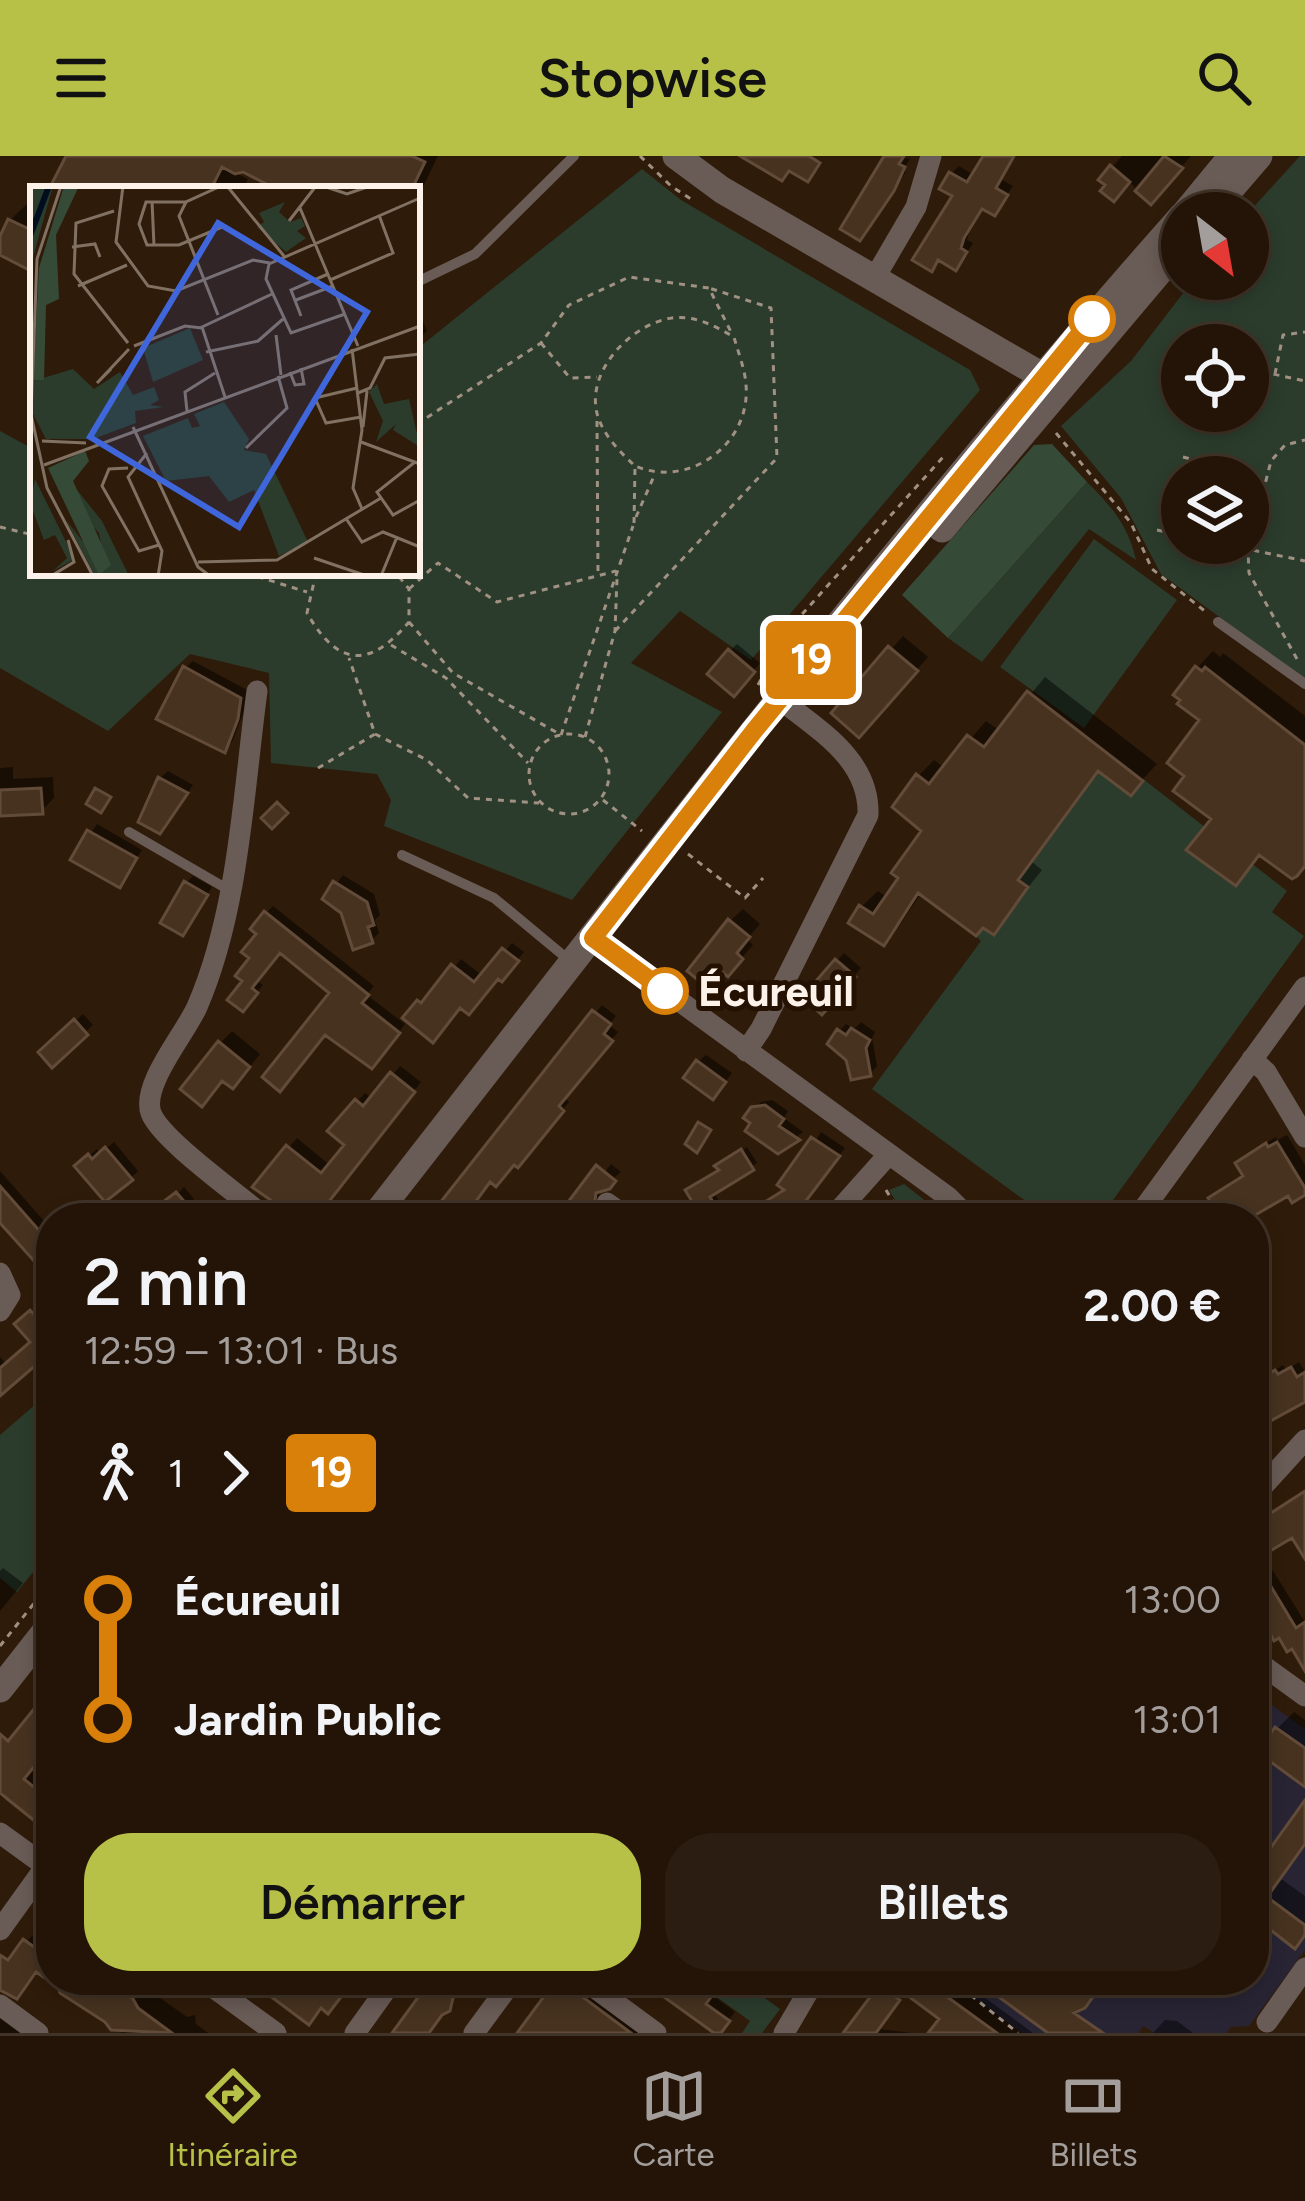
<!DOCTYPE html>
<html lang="fr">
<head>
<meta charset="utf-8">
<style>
  body { margin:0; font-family:Figtree,sans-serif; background:#2b1d11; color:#f1f3f6; height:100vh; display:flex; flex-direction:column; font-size:45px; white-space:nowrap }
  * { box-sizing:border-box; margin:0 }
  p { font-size:39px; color:#a39e9b }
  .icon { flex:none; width:66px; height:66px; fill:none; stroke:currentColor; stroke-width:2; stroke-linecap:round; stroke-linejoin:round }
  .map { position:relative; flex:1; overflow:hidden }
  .sheet { position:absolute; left:36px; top:1047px; width:1233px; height:792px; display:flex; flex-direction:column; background:#231407; border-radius:48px; box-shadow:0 6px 18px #0003,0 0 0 3px #403328 }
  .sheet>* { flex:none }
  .badge { padding:0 24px; border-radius:9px; font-size:42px; line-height:78px }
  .needle { width:78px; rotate:149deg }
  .controls { position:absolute; left:1161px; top:36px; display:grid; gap:24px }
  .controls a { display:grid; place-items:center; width:108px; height:108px; border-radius:50%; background:#231407; box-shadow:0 6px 18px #0003,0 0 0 3px #403328; font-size:60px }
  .map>.badge { position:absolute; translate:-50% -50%; box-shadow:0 0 0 6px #fff }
  .legs { display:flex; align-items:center; gap:18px; height:132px; padding:0 48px; font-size:39px }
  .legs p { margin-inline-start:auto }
  .head { display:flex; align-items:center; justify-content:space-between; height:204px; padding:0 48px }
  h1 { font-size:66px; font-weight:600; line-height:90px }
  .action { display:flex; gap:24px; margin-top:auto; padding:24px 48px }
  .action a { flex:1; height:138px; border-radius:48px; background:#b7c148; color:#111; font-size:48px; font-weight:600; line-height:138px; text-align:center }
  .action a+a { background:#2b1d11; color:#f1f3f6 }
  ul { padding:0 48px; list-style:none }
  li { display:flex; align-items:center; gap:42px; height:120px; font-size:45px }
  li i { display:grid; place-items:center; width:18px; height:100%; margin:0 15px; background:currentColor }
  li i::after { content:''; width:30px; height:30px; margin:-15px; border:9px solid; border-radius:50%; background:#231407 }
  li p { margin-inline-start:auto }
  li:first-child i { background:linear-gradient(#0000 50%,currentColor 0) }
  li:last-child i { background:linear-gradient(currentColor 50%,#0000 0) }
  header { display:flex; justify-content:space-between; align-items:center; height:156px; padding:0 48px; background:#b7c148; color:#111; font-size:54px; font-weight:600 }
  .tab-bar { display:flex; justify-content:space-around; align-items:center; height:168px; border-top:3px solid #403328; background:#231407; font-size:33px; color:#a39e9b }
  .tab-bar a { display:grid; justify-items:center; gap:6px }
  .tab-bar .on { color:#b7c148 }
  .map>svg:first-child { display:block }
</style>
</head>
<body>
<header><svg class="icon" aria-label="menu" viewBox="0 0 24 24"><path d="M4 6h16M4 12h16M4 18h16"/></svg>Stopwise<svg class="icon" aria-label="search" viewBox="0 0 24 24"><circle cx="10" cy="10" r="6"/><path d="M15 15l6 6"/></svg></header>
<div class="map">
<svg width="1305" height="1877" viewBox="0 0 1305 1877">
  <rect width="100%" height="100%" fill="#2f1b09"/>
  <!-- education -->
  <path fill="#282434" d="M1265,1544L1305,1573V1794L1249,1870L1231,1871L1226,1877H1154L1144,1870L1138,1877H1022L960,1831L954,1824H1254V1559Z"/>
  <!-- green -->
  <path fill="#2b3c2c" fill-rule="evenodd" d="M1300,0H1305V524L1161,418L1121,342L1061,270L1131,205L1194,123H1248V57ZM1182,189H1248V255H1182ZM1182,321H1248V387H1182Z
    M642,13L681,44L970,214L980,234L751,504L680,455L631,507L722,556L572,744L384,670L391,644L377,618L271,607L269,517L190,498L108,575L0,512V275L33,293V417H417V193Z
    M1087,326C1112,351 1128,369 1136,404L1089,373L982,506L948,482Z
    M1094,383L1177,444L1084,572L1000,511Z
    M1111,598L1287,735L1272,756L1304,780L1100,1062H1049L872,933L981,785L976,780Z
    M904,1028L947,1062H906L889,1034Z
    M51,1235V1394L17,1436L0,1422V1279Z
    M693,1824H740L780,1853L762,1877H742L750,1865Z"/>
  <!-- forest -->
  <path fill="#354b37" d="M1052,288L1087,326L948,482L902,439L1034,289Z"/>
  <!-- shadow -->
  <path fill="#0007" d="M69,0H438L417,43V33H274L275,29L243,12L234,16L248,23L243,33H46Z
    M888,0L910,3L903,14L906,16L867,73Z
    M986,0H1015L1001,23L1013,30L994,57L983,50L970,72L967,84L973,87L963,103L955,111L941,102L931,112L956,39L951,18L959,10L974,19Z
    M1122,0H1191L1151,45L1129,26L1109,29L1102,23Z
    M33,42V113L0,96L2,72Z
    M417,150L427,175L417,185Z
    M903,480L928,501L872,565L835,557Z
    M737,488L760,507L742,529L730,495Z
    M1213,495L1220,501L1223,497L1305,560V705L1262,697L1236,727L1215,662L1188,620L1203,563L1197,512Z
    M193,505L247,534L245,553L232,586L225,593L185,512Z
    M1045,521L1157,608L1131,636L1101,613L1032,706L1042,714L993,775L922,736L899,770L883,786L861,751L878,735L888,742L926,674L918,620L934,604L945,612L986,565L1000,575Z
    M13,611V623L53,621L54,642L41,655L0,657V612Z
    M168,615L193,629L167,667L160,622Z
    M97,668L142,694L119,729L74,703Z
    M343,719L374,738L380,759L375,764L379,777L371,785L326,742Z
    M193,720L212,731L183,776L186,727Z
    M273,750L374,830L367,839L405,868L379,902L333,836L280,794L256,824L263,829L250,845L246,825L266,757Z
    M743,753L760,768L747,783L753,789L728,817L730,765Z
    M512,787L524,796L509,814L461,849L440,875L419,846L427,838L430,841L461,803L483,820Z
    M844,797L861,812L822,855L837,805Z
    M602,849L616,860L609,869L618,876L564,941L569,946L525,1001L491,1023L476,1043L500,1062H432Z
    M83,858L93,869L52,907L42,896Z
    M861,866L875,876L872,882L877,910L870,918L839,875L846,868L854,873Z
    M232,875L260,898L245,917L220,887Z
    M706,899L732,917L720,933L698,906Z
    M400,910L421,926L313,1062H300L256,1031L297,982L331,1010L348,988L331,974L365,937L373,943Z
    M772,944L788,955L784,962L803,976L778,994L753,953L761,946Z
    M821,976L845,992L789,1062H754L765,1045L787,1032Z
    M1287,979L1305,1009V1036H1289L1243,1062H1194L1216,1049L1221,1034L1245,1018L1239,1007L1248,998L1276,981L1277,984Z
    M114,986L138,1015L131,1022L78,1010L97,993L100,998Z
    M747,991L757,1007L713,1035L726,1057L721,1062H705L689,1035Z
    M611,1008L621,1016L601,1033L596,1051L603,1062H570Z
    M0,1015L51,1073V1088L35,1101L0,1062Z
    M184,1031L194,1043L178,1058L168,1047Z
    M240,1052L249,1059L246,1062H230Z
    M39,1149L51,1162V1192L0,1236V1201L7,1209L34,1186L19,1168Z
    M1299,1206L1305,1216V1242L1254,1270L1256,1227L1283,1209L1286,1214Z
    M1305,1336V1398L1293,1377L1261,1396L1305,1466V1501L1254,1458V1370Z
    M3,1412L23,1427L0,1455V1415Z
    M51,1535V1659L8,1639L4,1643L0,1640V1598Z
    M1294,1556L1305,1564V1627L1277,1573Z
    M1305,1649V1690L1281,1723L1305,1740V1779L1254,1761V1720Z
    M41,1770L51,1777V1824L147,1827L153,1837L187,1861L195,1859L196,1868L208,1877H122L65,1837L39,1814L16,1839L0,1832V1815Z
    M560,1824H595L668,1877H521Z
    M646,1824H691L700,1830L706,1825L717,1832L712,1839L735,1856L718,1876Z
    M887,1824H961L1033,1877H932L943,1862L907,1836L879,1873L912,1877H847Z
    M0,1857L27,1877H0Z
    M1165,1864L1177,1865L1193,1877H1153Z"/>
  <!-- building -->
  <path fill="#473220" stroke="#624b38" stroke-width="3" d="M66,0H412L425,6L412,33H276L243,16L235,18L222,11L211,33H49Z
    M740,0H809L820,7L808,26L789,15L782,25Z
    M884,0H904L899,8L905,11L894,35L860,85L840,73Z
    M983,0H1014L996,32L1008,39L995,60L982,53L964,82L961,92L967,96L956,115L938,104L932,116L912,104L952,40L939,33L949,16L967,26Z
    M1164,0L1183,12L1151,49L1135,35Z
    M1110,9L1130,26L1114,46L1100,35L1105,29L1098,24Z
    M8,63L33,75V116L0,99V80Z
    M888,490L918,515L859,582L831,557Z
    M728,493L755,516L734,541L707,518Z
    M183,510L241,542L238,563L225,597L156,563Z
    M1195,510L1202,515L1205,511L1305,589V710L1297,720L1292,723L1259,699L1236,730L1186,694L1211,663L1173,635L1184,620L1167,607L1199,564L1177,548L1180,544L1173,539Z
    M1027,535L1143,625L1131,640L1098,615L1018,724L1028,731L994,779L983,772L976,780L918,737L884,790L848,767L859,749L873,758L898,722L891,717L921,675L892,651L916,618L929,628L967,579L984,591Z
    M158,621L188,637L160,678L138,666Z
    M41,632L43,658L0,660V634Z
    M95,632L111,641L101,657L86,648Z
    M277,646L288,657L272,673L261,662Z
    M87,674L137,702L120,732L70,704Z
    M184,725L208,739L183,780L160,767Z
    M333,725L367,746L374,769L368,771L373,787L353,794L341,757L322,743Z
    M264,755L369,839L362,847L400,877L372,913L325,879L280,936L262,921L329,837L280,797L252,832L258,837L243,856L227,844L242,825L235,820L249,802L241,796L256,778L250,773Z
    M728,763L750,781L737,797L743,803L728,821L722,816L709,833L687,815Z
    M502,792L519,805L502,826L498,823L469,859L460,852L433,887L402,862L417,844L421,847L451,808L474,826Z
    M835,803L856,821L822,859L802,841Z
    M592,854L611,868L604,878L613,885L559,950L564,955L518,1012L514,1009L496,1031L490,1026L471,1052L484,1062H428Z
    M74,863L88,879L52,912L38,896Z
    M851,872L870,884L866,892L871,920L851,924L846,904L827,888L837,873L846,879Z
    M218,885L250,911L233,933L222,925L202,951L180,933Z
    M696,904L726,926L713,944L683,922Z
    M390,916L415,936L316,1062H296L252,1031L286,989L321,1017L344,989L327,975L355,943L363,950Z
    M765,949L784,963L779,970L800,984L778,998L745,975L750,967L743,962L751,951Z
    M698,966L711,974L697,997L685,988Z
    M811,981L840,1000L793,1062H739L784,1034L777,1029Z
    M1277,986L1305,1032V1039L1292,1047L1288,1040L1250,1062H1193L1213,1050L1208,1042L1243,1020L1235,1007L1266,987L1268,991Z
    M105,991L133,1024L105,1046L74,1010L88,998L92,1003Z
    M741,993L754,1014L710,1041L713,1046L698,1055L685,1034L719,1014L714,1010Z
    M596,1009L616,1025L610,1033L596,1037L594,1053L587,1062H556Z
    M0,1030L51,1088L35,1106L0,1067Z
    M176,1036L190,1052L177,1062L163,1046Z
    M30,1154L51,1178V1196L0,1240V1212L30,1186L14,1168Z
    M1291,1211L1297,1221L1305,1216V1246L1254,1274V1226L1275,1214L1278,1218Z
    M1305,1335V1403L1292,1382L1255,1404L1296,1472L1305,1466V1515L1292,1493L1287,1496L1279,1482L1274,1485L1267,1472L1261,1475L1254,1464V1368Z
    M51,1532V1590L24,1623L51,1645L36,1666L0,1637V1578L8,1585Z
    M1275,1571L1305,1592V1631L1257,1596Z
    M1305,1644V1688L1267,1741L1305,1769V1779L1295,1793L1254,1761V1715Z
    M23,1783L51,1803V1826L36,1816L17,1843L0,1834V1799L8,1804Z
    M56,1824H99L121,1840L132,1841L138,1852L172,1877L111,1874L105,1866L60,1837Z
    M249,1824H354L328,1858L321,1852L309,1869Z
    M431,1824H467L453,1842L450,1855L442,1859L429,1877H392L419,1840L418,1829Z
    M556,1824H560L631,1877H517Z
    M665,1824H674L692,1837L696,1830L711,1841L706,1848L730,1865L721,1877H714L657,1836Z
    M907,1824H924L997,1877H928L939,1863L900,1834Z
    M1001,1824H1105L1085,1852L1074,1857L1103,1877H1048L992,1836Z
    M879,1829L900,1844L876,1877H843Z"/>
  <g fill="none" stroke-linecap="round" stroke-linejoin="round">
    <!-- path -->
    <path stroke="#a09183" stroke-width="3" stroke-dasharray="6 6" stroke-linecap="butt" d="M640,0L671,30L691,43
      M541,187L570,222L597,221
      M1250,213L1305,225
      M1275,218L1283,179L1305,176
      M597,265L598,418
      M417,268L541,187L569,149L629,121L709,132L733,180
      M1056,277L1131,367L1152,413L1206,456
      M1183,301L1264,321
      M636,361L654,320
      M634,367L635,310C622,298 607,283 600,266C580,221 629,168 672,162C695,159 715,170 734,181C738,196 745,213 746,229C751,288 689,333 635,310
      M0,371L33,379
      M1157,374L1182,379
      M1218,387L1305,405
      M246,417L307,436
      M316,417L307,457C338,511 369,513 409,466V433L396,417
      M409,433L438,407L497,446L616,415
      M409,466L453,517L561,579L633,370
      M615,475L777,302L771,152L709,132
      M391,489L446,522L528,607
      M1297,503L1249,417L1248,394L1271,305L1285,289L1305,284
      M758,529L787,475L944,300
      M375,578L427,604L468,642L539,647
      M529 618a40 40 0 1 1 80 0a40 40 0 1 1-80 0Z
      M585,581L615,475L617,422
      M318,612L375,578L349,502
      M603,644L642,675
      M688,698L745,742L763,722
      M886,1034L903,1062
      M0,1490L51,1426
      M952,1824L1018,1877"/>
    <!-- service -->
    <path stroke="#695b56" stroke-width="10" d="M417,126L475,98L574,0
      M1218,466L1305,528
      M129,676L229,734
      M402,699L494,742L570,805"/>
    <!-- minor -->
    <path stroke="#695b56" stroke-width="21" d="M874,123L916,51L931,0
      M257,535C243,639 239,754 197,851C185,878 141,929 151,957C161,984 241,1040 266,1062
      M593,782L948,1041L969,1062
      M746,895L761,873L868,659C870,603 818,574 780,543
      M1252,903L1266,916L1305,981
      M607,1047L628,1062
      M832,1062L889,998
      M1137,1062L1305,831
      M0,1117L10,1139L0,1155
      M1254,1340L1305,1284
      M1254,1503L1305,1540
      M0,1677L51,1714
      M0,1774L46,1710
      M203,1824L276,1877
      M584,1824L656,1877
      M0,1849L38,1877
      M1267,1866L1305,1812
      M355,1877L393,1824
      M474,1877L513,1824
      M784,1877L815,1824"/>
    <!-- tertiary -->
    <path stroke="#695b56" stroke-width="27" d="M676,0L722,34L1058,229
      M1185,57L1232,0
      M1210,57L1259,0
      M942,373L1182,89
      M373,1062C637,724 897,381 1182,60
      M0,1533L51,1468"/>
  </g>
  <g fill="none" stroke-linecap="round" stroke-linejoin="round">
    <defs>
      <path id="line-1" d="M665,835L593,782L754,575L1092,163"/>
    </defs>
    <!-- line-1 casing -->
    <use href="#line-1" stroke="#fff" stroke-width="27"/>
    <!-- line-1 -->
    <use href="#line-1" stroke="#d9800a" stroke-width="18"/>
  </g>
  <!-- markers -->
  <g fill="#fff" stroke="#d9800a" stroke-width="6">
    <circle cx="1092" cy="163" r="21"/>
    <circle cx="665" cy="835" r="21"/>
  </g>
  <g text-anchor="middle" stroke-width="10" stroke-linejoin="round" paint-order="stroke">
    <!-- stop labels -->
    <g font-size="42" font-weight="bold" fill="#fdf2e9" stroke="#251102" text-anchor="start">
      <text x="698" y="850">Écureuil</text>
    </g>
  </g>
  <!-- overview -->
  <g transform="translate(30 30)">
    <rect width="390" height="390" fill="#2f1b09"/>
    <path d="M0,0H23L0,82ZM255,16L249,26L260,36L271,32L275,40L267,45L276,52L256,66L227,41L234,36L229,27ZM160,142L173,174L123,196L113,162ZM43,183L64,203L90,186L103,209L124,201L129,214L120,219L134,221L105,225L106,237L63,253H16L3,228V195ZM347,198L354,218L379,213L390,261L363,244L366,238L346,256L353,235L339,206ZM194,216L219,253L214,264L236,268L278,356L249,370L224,304L199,316L179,290L136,295L113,250L158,232L162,242L170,240L164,228ZM5,293L43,370V374L23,385L37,372L25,349L14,354L0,317ZM47,304L72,335L99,390H65L36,334L76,385L69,347L52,329Z" fill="#2b3c2c"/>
    <path d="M34,0H49L26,49L29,113L16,119L14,194H3L9,82ZM55,265L59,275L43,295L81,379L69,389L18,282Z" fill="#354b37"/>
    <path fill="none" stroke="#000e1f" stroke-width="6" d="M0,50L19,0"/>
    <path fill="none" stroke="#817163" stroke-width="3" d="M31,0L7,73L1,228L17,302L63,390M93,0L86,56L118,100L146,105L223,74L240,77M197,0L254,70M293,0L317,8L340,0M122,15L124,60M156,16H116L109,38L117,59H149L192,41M270,22L328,160M84,25L46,37L44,88L98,157M259,35L286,0M42,61L65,58L70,71M300,94L363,67L349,29M48,100L97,79M266,114L303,100M315,128L261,147L236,93L239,78L390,12M188,129L149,30L156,16L191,0M271,130L261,104L298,88M246,149L251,189M104,160L155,140L172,142M322,163L332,244L323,302L332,323M176,166L228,155L253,133M81,183L67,197L99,163M260,186L265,199L274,198L271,182M327,202L285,212L296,237L331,231M328,207L340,202L355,172L390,168M195,211L172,141L242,108M157,225L155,206L185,187M103,241L168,381L180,390M333,241L337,205M12,255L56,257M331,256L390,278M216,262L257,222L248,190M117,267L98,291L132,365L128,390M385,276L347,306L363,329L390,314M14,279L390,140M98,282L79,283L72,300L109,365L129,359M317,334L332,356L353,346L390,361M284,372L337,390M168,376L247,374L351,312M21,390L44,376L38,354M351,390L367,351"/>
    <path fill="#3f67db" fill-opacity="0.15" stroke="#3f67db" stroke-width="6" d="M188,37L337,126L209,341L60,251Z"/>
    <rect width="390" height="390" fill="none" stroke="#fdf2e9" stroke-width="6"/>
  </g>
</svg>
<div class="controls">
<a><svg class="needle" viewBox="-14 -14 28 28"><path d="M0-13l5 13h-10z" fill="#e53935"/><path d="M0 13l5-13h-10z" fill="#a39e9b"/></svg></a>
<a><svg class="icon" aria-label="locate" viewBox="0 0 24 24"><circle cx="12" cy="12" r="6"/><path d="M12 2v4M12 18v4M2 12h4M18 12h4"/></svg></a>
<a><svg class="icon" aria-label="layers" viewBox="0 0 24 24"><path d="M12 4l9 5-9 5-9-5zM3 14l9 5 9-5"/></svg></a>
</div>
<b class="badge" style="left:811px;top:504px;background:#d9800a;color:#fff">19</b>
<section class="sheet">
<div class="head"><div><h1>2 min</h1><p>12:59 – 13:01 · Bus</p></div><b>2.00 €</b></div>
<div class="legs"><svg class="icon" aria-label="walk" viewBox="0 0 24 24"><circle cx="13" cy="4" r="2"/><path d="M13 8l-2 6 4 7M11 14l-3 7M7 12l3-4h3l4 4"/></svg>1<svg class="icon" aria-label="forward" viewBox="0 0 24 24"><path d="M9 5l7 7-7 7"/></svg><b class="badge" style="background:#d9800a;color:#fff">19</b></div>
<ul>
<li><i style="color:#d9800a"></i><b>Écureuil</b><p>13:00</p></li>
<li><i style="color:#d9800a"></i><b>Jardin Public</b><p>13:01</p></li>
</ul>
<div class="action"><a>Démarrer</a><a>Billets</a></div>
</section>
</div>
<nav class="tab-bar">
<a class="on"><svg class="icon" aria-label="directions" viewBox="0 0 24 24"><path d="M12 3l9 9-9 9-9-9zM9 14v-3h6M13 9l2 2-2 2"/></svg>Itinéraire</a>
<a><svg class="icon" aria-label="map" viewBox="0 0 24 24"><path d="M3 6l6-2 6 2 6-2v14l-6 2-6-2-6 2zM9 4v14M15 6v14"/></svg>Carte</a>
<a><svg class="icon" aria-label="tickets" viewBox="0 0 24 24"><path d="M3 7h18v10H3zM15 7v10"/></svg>Billets</a>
</nav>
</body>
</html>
